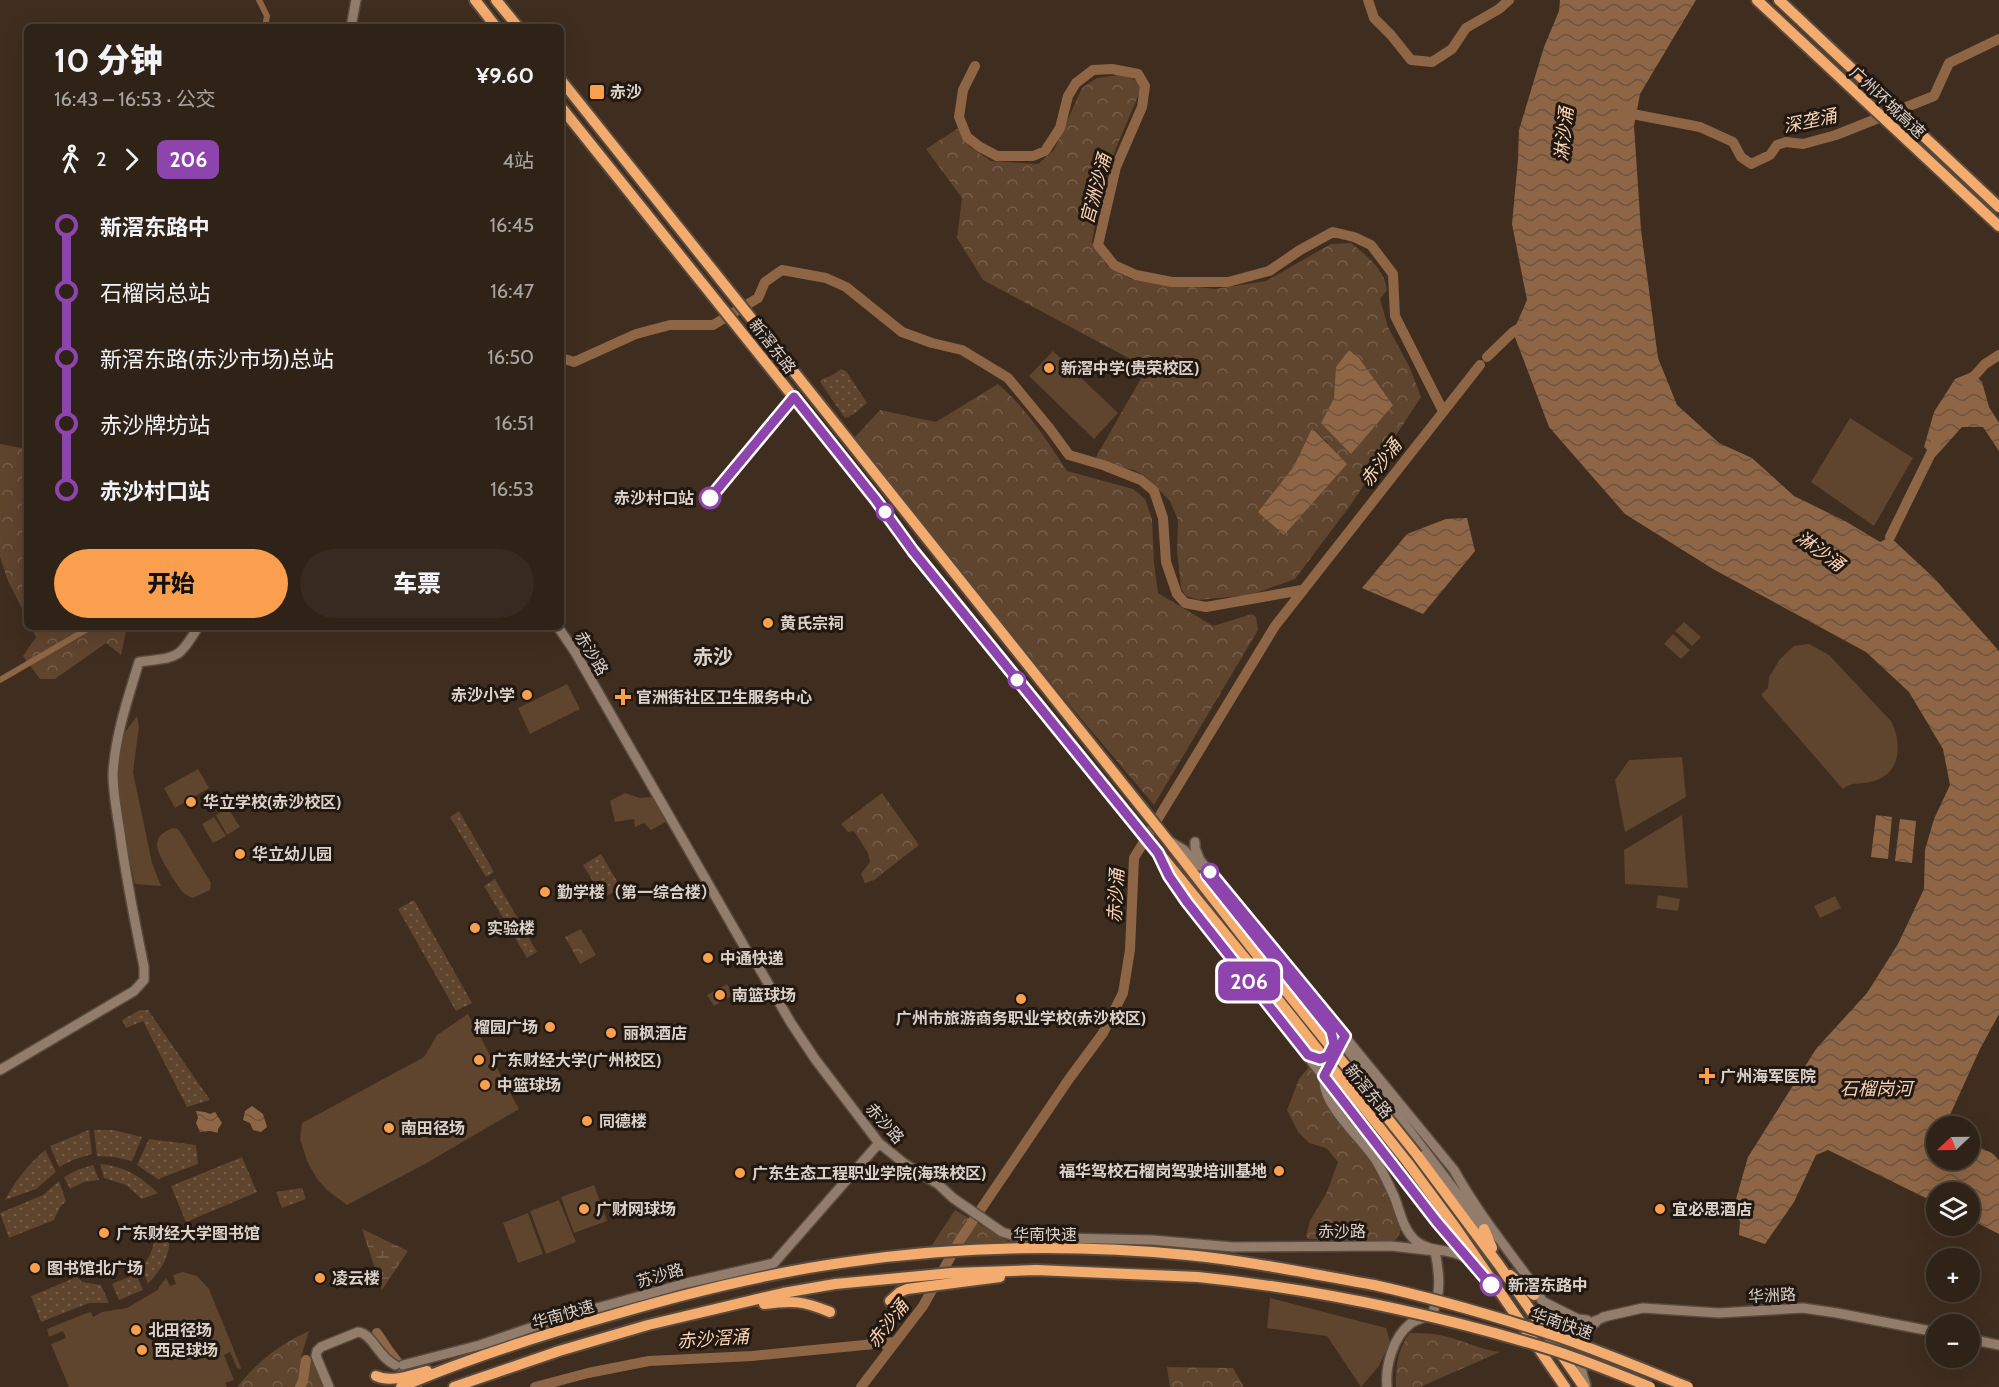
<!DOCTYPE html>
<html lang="zh">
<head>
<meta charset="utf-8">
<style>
  body { margin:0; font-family:Cabin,"Noto Sans SC",sans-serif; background:#372a20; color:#f1f3f6; height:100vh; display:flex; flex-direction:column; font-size:22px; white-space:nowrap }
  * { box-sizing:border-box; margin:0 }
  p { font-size:20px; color:#a7a4a1 }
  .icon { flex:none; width:33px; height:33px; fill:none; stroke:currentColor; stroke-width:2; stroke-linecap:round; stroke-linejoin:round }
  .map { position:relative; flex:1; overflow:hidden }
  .panel { position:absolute; left:24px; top:24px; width:540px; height:606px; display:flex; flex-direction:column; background:#2f2217; border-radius:9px; box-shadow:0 6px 24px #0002,0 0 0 2px #4a3f36 }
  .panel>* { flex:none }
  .badge { padding:0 12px; border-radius:9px; font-size:21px; line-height:39px }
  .needle { width:39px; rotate:248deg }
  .fabs { position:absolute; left:1926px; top:1116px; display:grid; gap:12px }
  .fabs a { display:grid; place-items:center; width:54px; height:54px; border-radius:50%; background:#2f2217; box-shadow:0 6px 24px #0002,0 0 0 2px #4a3f36; font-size:30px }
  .map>.badge { position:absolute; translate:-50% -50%; box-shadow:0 0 0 3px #fff }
  .legs { display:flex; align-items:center; gap:9px; height:66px; padding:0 30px; font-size:20px }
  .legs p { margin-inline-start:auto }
  .overview { display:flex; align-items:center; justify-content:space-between; height:102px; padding:0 30px }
  h1 { font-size:33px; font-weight:800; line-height:45px }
  .button { display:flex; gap:12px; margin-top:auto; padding:12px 30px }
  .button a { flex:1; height:69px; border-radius:36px; background:#fa9f4e; color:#111; font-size:24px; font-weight:800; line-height:69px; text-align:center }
  .button a+a { background:#372a20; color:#f1f3f6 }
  ul { padding:0 30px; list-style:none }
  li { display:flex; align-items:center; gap:21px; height:66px; font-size:22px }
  li i { display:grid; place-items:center; width:9px; height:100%; margin:0 8px; background:currentColor }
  li i::after { content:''; width:15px; height:15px; margin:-8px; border:4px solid; border-radius:50%; background:#2f2217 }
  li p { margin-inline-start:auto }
  li:first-child i { background:linear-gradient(#0000 50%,currentColor 0) }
  li:last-child i { background:linear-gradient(currentColor 50%,#0000 0) }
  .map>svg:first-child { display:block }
</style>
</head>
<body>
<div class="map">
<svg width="1999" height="1387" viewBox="0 0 1999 1387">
  <defs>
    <pattern id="grass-dots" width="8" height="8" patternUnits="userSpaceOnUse" patternTransform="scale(1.5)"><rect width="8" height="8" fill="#5f442e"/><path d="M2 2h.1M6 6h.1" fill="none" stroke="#755e4b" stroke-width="1.8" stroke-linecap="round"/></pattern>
    <pattern id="forest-crowns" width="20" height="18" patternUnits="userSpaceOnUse" patternTransform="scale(1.5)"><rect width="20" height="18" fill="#5f442e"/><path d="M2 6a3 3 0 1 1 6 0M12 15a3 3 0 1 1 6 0" fill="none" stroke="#755e4b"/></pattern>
    <pattern id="wetland-marsh" width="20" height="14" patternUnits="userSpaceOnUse" patternTransform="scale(1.5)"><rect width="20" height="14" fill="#5f442e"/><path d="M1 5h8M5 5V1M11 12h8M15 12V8" fill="none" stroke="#755e4b"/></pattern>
    <pattern id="water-waves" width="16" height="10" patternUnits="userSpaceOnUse" patternTransform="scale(1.5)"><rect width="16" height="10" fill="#8f6645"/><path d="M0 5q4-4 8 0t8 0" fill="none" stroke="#6c5441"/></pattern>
  </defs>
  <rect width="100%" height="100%" fill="#3f2d1f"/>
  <!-- grass -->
  <path fill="url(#grass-dots)" d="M841,369L846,371L867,403L854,414L845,418L820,382L822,379L831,376Z
    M459,811L494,872L486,877L450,817Z
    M601,854L621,888L603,898L583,865Z
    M495,879L537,952L527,958L484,886Z
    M414,900L472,1003L456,1011L398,909Z
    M140,1010H148L210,1100L187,1107L143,1021L126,1028L122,1020Z
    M89,1130L92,1154L75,1159L59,1167L50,1146Z
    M94,1130H113L142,1137L132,1161L114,1157L97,1156Z
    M149,1139L196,1145L198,1164L158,1179L137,1165Z
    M45,1150L56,1172L36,1189L5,1200C16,1180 28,1165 45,1150Z
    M242,1157L257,1192L186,1222L171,1186Z
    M100,1164C126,1167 139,1175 158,1193L142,1199L126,1185L104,1178Z
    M93,1165L99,1180L84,1182L70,1189L64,1177L77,1170Z
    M59,1181L66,1201L60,1207L54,1220L9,1238L0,1213L43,1195Z
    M302,1188L306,1199L282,1208L276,1192Z
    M169,1224C172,1251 166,1264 148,1284L142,1268C150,1257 155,1246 155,1231Z
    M136,1274L143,1290L119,1300L112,1284Z
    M77,1277L82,1282L101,1285L109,1303H89L41,1322L31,1296Z"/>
  <!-- forest -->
  <path fill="url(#forest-crowns)" fill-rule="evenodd" d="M1119,75L1131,78L1139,82L1141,89L1116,148L1099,201L1092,242L1107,266L1131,279L1215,289L1266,281L1331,244L1351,243C1367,256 1384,268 1387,290L1380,299L1388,327L1410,368L1421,397L1352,503L1295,579L1250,595L1198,600L1186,596L1181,588L1180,577L1177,551L1178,520L1170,501L1145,476L1134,470L1104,464L1096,457L1147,368L983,280L957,238L962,198L926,149L960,127L969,146L991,161L1038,164L1054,150L1082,88L1097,78ZM1349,350L1359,358L1393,405L1321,423L1334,398ZM1312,428L1328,443L1258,512L1294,466Z
    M998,384C1027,409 1046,439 1067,471L1133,489L1145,499L1152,519L1154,563L1158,593L1213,626L1252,614L1256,617L1258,630L1154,805L1061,695L854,438L880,410L936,422Z
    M0,444L27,449V618L8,581L0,557Z
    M31,627H127L121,655L106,643L55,679H40L23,656L36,637Z
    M882,793L919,845L874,880L865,883L861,874L870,862L868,853L854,831L848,832L841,824Z
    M581,929L596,955L580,964L565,937Z
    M1311,1064L1316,1070L1320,1085L1383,1179L1401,1225L1400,1233L1395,1241L1308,1239L1306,1236L1310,1221L1327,1192L1338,1162L1326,1148L1309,1143L1298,1132L1287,1110L1299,1079Z
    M955,1210L1010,1242L1004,1244L932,1245Z
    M309,1331L301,1357L302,1372L296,1387H237C257,1362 280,1344 309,1331Z
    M1410,1333C1421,1333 1433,1333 1444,1336C1463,1340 1480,1350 1500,1352L1420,1387H1396C1396,1366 1397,1350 1410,1333Z
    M313,1356L326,1387H305C311,1377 307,1365 313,1356Z
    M1167,1367L1233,1368L1244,1387H1170Z"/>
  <!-- wetland -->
  <path fill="url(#wetland-marsh)" d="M362,1229L408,1251L382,1290Z"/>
  <!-- park -->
  <path fill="#5f442e" d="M1053,351L1118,413L1094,439L1029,376Z
    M1850,418L1913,458L1874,526L1811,482Z
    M1684,622L1701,637L1692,646L1675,631Z
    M1673,634L1690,650L1681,659L1664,644Z
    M1809,644L1829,655L1891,721C1903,744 1901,776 1870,782C1857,785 1854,781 1843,789L1761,695L1768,688L1769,677L1780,659L1794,646Z
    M567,684L580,709L530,734L518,708Z
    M137,716L139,726L133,772L152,863L161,886L135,884C126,838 106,776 126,731C129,726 134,721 137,716Z
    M1682,757L1686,797L1625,832L1615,780L1629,760Z
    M198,769L209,788L175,808L164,788Z
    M625,793L640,798L653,797L666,822L651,830L644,823L635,827L634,819L615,822L610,801Z
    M228,808L240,827L227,835L216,815Z
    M1682,815L1688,888L1625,884L1624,850Z
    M214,817L226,836L213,843L202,824Z
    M173,828L178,829L182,835L211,883L210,890L193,898C188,896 184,894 181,890C175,882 156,853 157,844C158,834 166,831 173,828Z
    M1658,895L1680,899L1678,911L1656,908Z
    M1835,896L1841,908L1820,918L1814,906Z
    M727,984L733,995L714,1006L707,995Z
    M468,1014L519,1109L425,1164L347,1205L328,1191L317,1179L307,1161L300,1139L302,1123L424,1057L437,1035Z
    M594,1185L607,1221L574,1233L561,1197Z
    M559,1200L576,1242L546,1254L530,1211Z
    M528,1213L543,1254L518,1263L503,1223Z
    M183,1272L197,1276L209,1289L240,1365L241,1369L237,1368L230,1352L224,1355L234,1380L225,1383L227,1387H69L51,1344L66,1338L63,1331L49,1337L47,1329L87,1313L91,1312L93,1317L102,1312L127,1308L159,1289V1287L166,1278L170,1286L176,1284L173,1275Z
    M1270,1298L1386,1328L1390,1342L1379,1366L1361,1387L1327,1336L1267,1328Z"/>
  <!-- water -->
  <path fill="url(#water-waves)" d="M1560,0H1696L1640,94L1634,126L1641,230L1658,358L1677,405L1719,443L1752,458L1794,496L1845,521L1880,542L1890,537L1934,578L1999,651V1014L1980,1049L1950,1115L1955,1126H1936V1160H1970V1143L1992,1153L1999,1160V1234L1970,1219V1192H1936V1203L1828,1150L1816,1155L1794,1202L1765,1244L1739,1235L1740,1221L1732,1213L1748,1157L1816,1049L1867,993L1898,944L1924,889L1925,850L1934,819L1950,785L1943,749L1909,692L1866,652L1713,569L1625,514L1549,427L1513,332L1527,300L1512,224L1518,159L1519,130L1544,47L1559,11Z
    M1349,350L1359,358L1393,405L1351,454L1321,423L1334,398L1336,367Z
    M1972,372L1982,382L1989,407L1999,423V451L1983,427H1962L1935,457L1924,447L1934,412L1955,379Z
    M1312,428L1347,464L1284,535L1258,512L1294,466Z
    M1467,518L1475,551L1423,614L1362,588L1407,534L1446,519Z
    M1876,815L1892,817L1888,859L1871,857Z
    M1900,819L1916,821L1912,863L1895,861Z
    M252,1106L263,1114L267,1127L261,1132L253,1130L250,1123L243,1120L245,1111Z
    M196,1111L205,1112L210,1114L215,1112L222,1123L218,1129V1133L210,1131L200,1132L196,1123L198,1118Z"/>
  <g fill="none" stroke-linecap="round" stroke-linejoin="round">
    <!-- canal -->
    <path stroke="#8f6645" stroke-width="6" d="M259,0L267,16L265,27
      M0,680L91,627"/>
    <!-- river -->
    <path stroke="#8f6645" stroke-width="10" d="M1368,0L1374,18L1391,35L1411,60L1432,62L1452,49L1466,28L1499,9L1509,0
      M975,66L963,90L959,117L967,137L980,147L997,156H1033L1045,151L1060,128L1068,96L1076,83L1093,70L1112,69L1138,74L1145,86L1142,107L1116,167L1098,245L1114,265L1136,275L1172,282H1228L1269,271L1300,250L1333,232L1354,237L1371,245L1393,274L1395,316L1443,411
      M1622,112L1700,127L1733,142L1741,157L1751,164L1770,155L1777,145L1786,142L1803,144L1836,135L1934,96L1949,63L1999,39
      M1487,357L1513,332L1523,326
      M561,358L574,362L636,334L670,325H713L758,298L765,282L782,270L826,278L846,287L902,332L932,343L962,350L1008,378L1050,429L1069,455L1103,465L1141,480L1154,491L1163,518L1166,562L1177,594L1185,603L1206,607L1302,590
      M1967,384L1985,364L1999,355
      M1890,537L1936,443
      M377,1333L389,1351L417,1387
      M300,1387L303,1381L306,1360
      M535,1387L588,1373L649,1361L752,1356L895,1342
      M861,1387L923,1306L960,1240L1069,1079L1103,1033L1123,993L1130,950L1134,858L1275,626L1480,365"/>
    <defs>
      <path id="secondary" d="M351,27L356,0
        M558,627L575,652L748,953L758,966L791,1023L815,1059L879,1143L905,1164L938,1184L953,1198L982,1218L1002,1232L1018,1237L1152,1240L1233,1247L1391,1246L1435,1251
        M1171,842L1184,850L1199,866
        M1195,842V848L1200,860L1454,1170C1476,1210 1505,1246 1532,1283C1541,1296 1545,1312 1559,1319C1577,1329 1591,1323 1607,1316
        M1160,858L1169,876L1187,902L1437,1222L1489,1283
        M1270,954L1381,1093L1484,1229
        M1339,1049C1334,1058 1323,1071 1324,1082C1325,1107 1361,1138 1375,1159C1382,1170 1388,1183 1394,1196C1400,1211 1403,1230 1416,1241C1431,1253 1449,1248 1464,1257
        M0,1070L134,991L144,980V967C135,923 126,878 120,833C117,813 113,793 113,774C115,736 128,698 139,662C176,657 178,661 198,627
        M1544,1302L1578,1319L1587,1320
        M1603,1317L1643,1308L1719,1313L1803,1308L1837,1313L1936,1332
        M1970,1339L1999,1345
        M403,1365L480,1345L550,1321L687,1283L774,1263L879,1143
        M1586,1385C1577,1362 1578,1339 1597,1321
        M329,1387L316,1356L317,1351L321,1347L358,1332C372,1333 378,1357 395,1365
        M1387,1387C1385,1367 1393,1337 1410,1324C1416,1319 1425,1318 1432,1314C1442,1293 1439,1272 1435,1251"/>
      <path id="highway" d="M475,0L496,27
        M496,0L518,27
        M1757,0L1999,226
        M1779,0L1999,207
        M561,80L1166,838L1257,955
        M561,107L876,500L913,551L952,599L1249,963
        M1417,1155L1499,1265L1584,1387
        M1408,1163L1456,1228L1565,1387
        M1484,1229L1492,1248
        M1510,1275L1534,1295
        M890,1301L900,1292L907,1289L1000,1277
        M764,1304C793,1300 803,1301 830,1312
        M376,1376C392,1383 411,1375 427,1371
        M401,1387C469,1358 538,1336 609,1316C687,1293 767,1273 848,1262C960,1246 1074,1244 1187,1255C1249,1261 1312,1274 1374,1285
        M454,1387L559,1351L648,1325L783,1293L835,1284L952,1273L1036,1270L1198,1277"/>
    </defs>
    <!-- secondary casing -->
    <use href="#secondary" stroke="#584a3e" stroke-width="12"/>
    <!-- highway casing -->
    <use href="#highway" stroke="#584a3e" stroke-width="14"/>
    <!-- secondary -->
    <use href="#secondary" stroke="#927d6c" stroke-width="9"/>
    <!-- highway -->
    <use href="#highway" stroke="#f3ab6e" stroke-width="10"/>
    <defs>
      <path id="highway-bridge" d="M1257,955L1417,1155
        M1249,963L1408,1163
        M1198,1277C1315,1289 1430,1313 1543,1347C1580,1358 1615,1373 1650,1387
        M1374,1285C1437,1299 1498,1317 1559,1337C1603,1352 1645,1370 1688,1387"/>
    </defs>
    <!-- highway-bridge casing -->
    <use href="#highway-bridge" stroke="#584a3e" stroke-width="14" stroke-linecap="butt"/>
    <!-- highway-bridge -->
    <use href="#highway-bridge" stroke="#f3ab6e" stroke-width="10"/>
  </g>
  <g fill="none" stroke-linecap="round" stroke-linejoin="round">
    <defs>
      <path id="line-1" d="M710,498L794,397L876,500L913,551L1158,853L1169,876L1187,902L1308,1055L1320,1059L1328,1056L1334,1044L1331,1031L1207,876L1210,872L1345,1036L1324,1076L1437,1222L1491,1285"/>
    </defs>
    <!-- line-1 casing -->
    <use href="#line-1" stroke="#fff" stroke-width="14"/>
    <!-- line-1 -->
    <use href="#line-1" stroke="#8e44ad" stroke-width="9"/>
  </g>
  <!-- markers -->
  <g fill="#fa9f4e" stroke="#201811" stroke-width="2">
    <rect x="589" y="84" width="16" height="16" rx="3"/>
    <circle cx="1049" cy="368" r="6"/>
    <circle cx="768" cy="623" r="6"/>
    <circle cx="527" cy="695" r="6"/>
    <path d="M620 688h6v6h6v6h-6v6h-6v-6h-6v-6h6z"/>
    <circle cx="191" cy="802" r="6"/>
    <circle cx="240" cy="854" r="6"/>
    <circle cx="545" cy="892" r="6"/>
    <circle cx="475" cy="928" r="6"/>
    <circle cx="708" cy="958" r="6"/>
    <circle cx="720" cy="995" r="6"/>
    <circle cx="1021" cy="999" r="6"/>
    <circle cx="550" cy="1027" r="6"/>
    <circle cx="611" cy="1033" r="6"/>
    <circle cx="479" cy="1060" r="6"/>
    <path d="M1704 1067h6v6h6v6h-6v6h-6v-6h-6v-6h6z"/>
    <circle cx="485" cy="1085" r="6"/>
    <circle cx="587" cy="1121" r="6"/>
    <circle cx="389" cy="1128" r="6"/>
    <circle cx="1279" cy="1171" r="6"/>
    <circle cx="740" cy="1173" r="6"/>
    <circle cx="584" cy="1209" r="6"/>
    <circle cx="1660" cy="1209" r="6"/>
    <circle cx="104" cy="1233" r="6"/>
    <circle cx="35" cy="1268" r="6"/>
    <circle cx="320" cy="1278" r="6"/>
    <circle cx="136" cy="1330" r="6"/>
    <circle cx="142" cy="1350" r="6"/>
  </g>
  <g fill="#fff" stroke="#8e44ad" stroke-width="3">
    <circle cx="710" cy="498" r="10"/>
    <circle cx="885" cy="512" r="8"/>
    <circle cx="1017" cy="680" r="8"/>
    <circle cx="1210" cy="872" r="8"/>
    <circle cx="1491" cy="1285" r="10"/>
  </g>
  <g text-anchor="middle" stroke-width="6" stroke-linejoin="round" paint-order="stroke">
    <!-- poi labels -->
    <g font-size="16" font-weight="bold" fill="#dcd1c8" stroke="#201811" text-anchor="start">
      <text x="610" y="98">赤沙</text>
      <text x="1061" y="374">新滘中学(贵荣校区)</text>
      <text x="780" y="629">黄氏宗祠</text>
      <text x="515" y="701" text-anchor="end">赤沙小学</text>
      <text x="636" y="703">官洲街社区卫生服务中心</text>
      <text x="203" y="808">华立学校(赤沙校区)</text>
      <text x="252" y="860">华立幼儿园</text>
      <text x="557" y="898">勤学楼（第一综合楼）</text>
      <text x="487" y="934">实验楼</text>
      <text x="720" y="964">中通快递</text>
      <text x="732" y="1001">南篮球场</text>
      <text x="1021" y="1024" text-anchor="middle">广州市旅游商务职业学校(赤沙校区)</text>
      <text x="538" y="1033" text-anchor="end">榴园广场</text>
      <text x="623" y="1039">丽枫酒店</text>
      <text x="491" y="1066">广东财经大学(广州校区)</text>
      <text x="1720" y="1082">广州海军医院</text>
      <text x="497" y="1091">中篮球场</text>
      <text x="599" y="1127">同德楼</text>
      <text x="401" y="1134">南田径场</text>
      <text x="1267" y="1177" text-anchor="end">福华驾校石榴岗驾驶培训基地</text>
      <text x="752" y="1179">广东生态工程职业学院(海珠校区)</text>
      <text x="596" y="1215">广财网球场</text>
      <text x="1672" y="1215">宜必思酒店</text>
      <text x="116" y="1239">广东财经大学图书馆</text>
      <text x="47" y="1274">图书馆北广场</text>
      <text x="332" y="1284">凌云楼</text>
      <text x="148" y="1336">北田径场</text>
      <text x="154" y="1356">西足球场</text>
    </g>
    <!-- street labels -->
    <g font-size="16" fill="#dcd1c8" stroke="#201811">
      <text transform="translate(1888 102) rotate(43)" y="6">广州环城高速</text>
      <text transform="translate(773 346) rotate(52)" y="6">新滘东路</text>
      <text transform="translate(592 653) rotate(59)" y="6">赤沙路</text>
      <text transform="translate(1369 1091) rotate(51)" y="6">新滘东路</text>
      <text transform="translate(885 1123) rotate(48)" y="6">赤沙路</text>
      <text x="1342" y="1237">赤沙路</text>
      <text x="1045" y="1240">华南快速</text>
      <text transform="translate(660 1275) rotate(-16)" y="6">苏沙路</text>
      <text transform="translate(1772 1295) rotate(-3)" y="6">华洲路</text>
      <text transform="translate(563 1314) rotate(-16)" y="6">华南快速</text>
      <text transform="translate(1562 1323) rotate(19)" y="6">华南快速</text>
    </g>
    <!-- stop labels -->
    <g font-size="16" font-weight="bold" fill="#dcd1c8" stroke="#201811" text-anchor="end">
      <text x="694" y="504">赤沙村口站</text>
      <text x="1508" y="1291" text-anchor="start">新滘东路中</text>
    </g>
    <!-- water labels -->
    <g font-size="18" font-style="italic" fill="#fbd4b5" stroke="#201811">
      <text transform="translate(1810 121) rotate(-12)" y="6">深垄涌</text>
      <text transform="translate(1564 134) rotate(-84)" y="6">淋沙涌</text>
      <text transform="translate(1096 189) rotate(-75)" y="6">官洲沙涌</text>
      <text transform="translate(1381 463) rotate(-52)" y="6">赤沙涌</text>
      <text transform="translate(1820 551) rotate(36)" y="6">淋沙涌</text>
      <text transform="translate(1116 896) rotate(-87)" y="6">赤沙涌</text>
      <text x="1876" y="1095">石榴岗河</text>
      <text transform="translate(888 1324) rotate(-52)" y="6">赤沙涌</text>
      <text transform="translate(713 1339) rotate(-4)" y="6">赤沙滘涌</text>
    </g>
    <!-- quarter labels -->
    <g font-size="20" font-weight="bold" fill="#dcd1c8" stroke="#201811">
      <text x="713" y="664">赤沙</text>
    </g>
  </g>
</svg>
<div class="fabs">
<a><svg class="needle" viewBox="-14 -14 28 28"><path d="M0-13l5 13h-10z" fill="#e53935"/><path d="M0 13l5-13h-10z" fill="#a7a4a1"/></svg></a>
<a><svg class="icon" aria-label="layers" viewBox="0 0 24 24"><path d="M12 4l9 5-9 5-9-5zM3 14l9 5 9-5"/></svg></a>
<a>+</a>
<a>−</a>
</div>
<b class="badge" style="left:1249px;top:981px;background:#8e44ad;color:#fff">206</b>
<section class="panel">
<div class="overview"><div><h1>10 分钟</h1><p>16:43 – 16:53 · 公交</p></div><b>¥9.60</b></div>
<div class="legs"><svg class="icon" aria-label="walk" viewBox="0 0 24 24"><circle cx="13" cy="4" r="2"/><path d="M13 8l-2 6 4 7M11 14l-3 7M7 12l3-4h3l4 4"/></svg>2<svg class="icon" aria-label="forward" viewBox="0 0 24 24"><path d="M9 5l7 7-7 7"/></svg><b class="badge" style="background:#8e44ad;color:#fff">206</b><p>4站</p></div>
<ul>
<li><i style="color:#8e44ad"></i><b>新滘东路中</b><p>16:45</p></li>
<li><i style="color:#8e44ad"></i><span>石榴岗总站</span><p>16:47</p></li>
<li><i style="color:#8e44ad"></i><span>新滘东路(赤沙市场)总站</span><p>16:50</p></li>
<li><i style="color:#8e44ad"></i><span>赤沙牌坊站</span><p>16:51</p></li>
<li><i style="color:#8e44ad"></i><b>赤沙村口站</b><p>16:53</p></li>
</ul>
<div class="button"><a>开始</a><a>车票</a></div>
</section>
</div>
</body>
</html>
